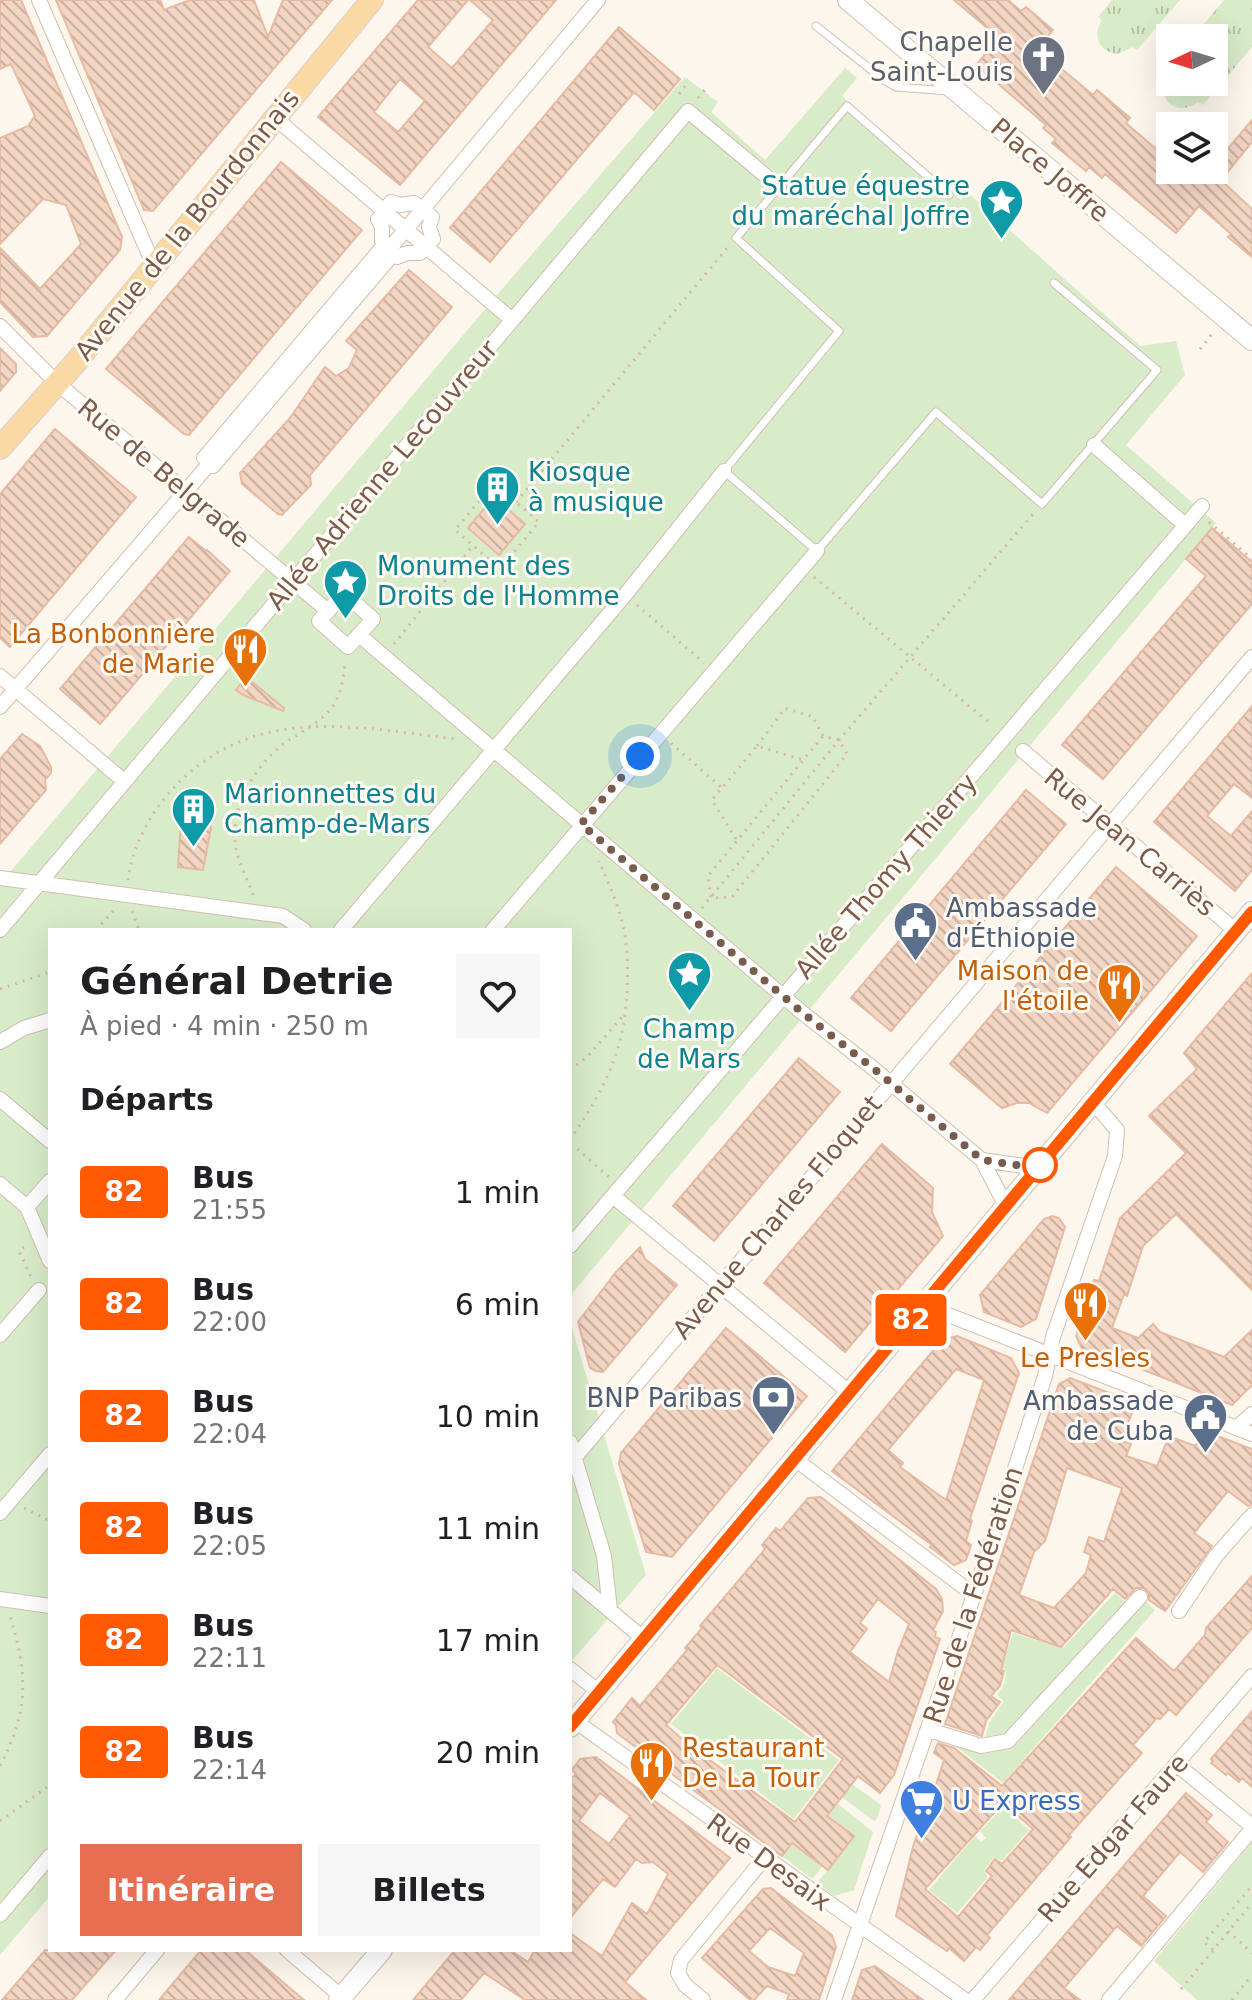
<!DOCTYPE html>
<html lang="fr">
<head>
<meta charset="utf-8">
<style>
  body { margin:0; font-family:"DejaVu Sans",sans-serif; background:#f6f6f6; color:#202124; height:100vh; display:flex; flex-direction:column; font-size:30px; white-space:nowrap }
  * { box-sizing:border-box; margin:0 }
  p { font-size:26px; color:#757577 }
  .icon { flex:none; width:44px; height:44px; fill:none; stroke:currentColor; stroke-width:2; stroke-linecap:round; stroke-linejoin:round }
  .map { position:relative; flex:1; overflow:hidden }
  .panel { position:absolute; left:48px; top:928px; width:524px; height:1024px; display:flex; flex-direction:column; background:#fff; border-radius:0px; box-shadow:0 8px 32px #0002 }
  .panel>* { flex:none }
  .badge { padding:0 16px; border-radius:6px; font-size:28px; line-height:52px }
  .needle { width:52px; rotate:266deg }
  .fabs { position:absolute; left:1156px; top:24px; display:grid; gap:16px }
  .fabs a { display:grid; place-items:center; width:72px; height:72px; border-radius:0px; background:#fff; box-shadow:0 8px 32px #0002; font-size:40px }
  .you { position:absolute; width:40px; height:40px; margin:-20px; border:6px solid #fff; border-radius:50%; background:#1a73e8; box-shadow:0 0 0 12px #1a73e833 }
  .map>.badge { position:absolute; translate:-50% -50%; box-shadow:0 0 0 4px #fff }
  h2 { padding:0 32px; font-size:30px; line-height:72px }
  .round { display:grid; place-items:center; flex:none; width:84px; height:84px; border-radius:0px; background:#f6f6f6 }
  .overview { display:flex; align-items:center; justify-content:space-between; height:136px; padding:0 32px }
  h1 { font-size:38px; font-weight:700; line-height:60px }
  .action { display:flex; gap:16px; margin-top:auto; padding:16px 32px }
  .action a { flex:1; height:92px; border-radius:0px; background:#e76f51; color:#fff; font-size:32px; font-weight:700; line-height:92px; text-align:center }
  .action a+a { background:#f6f6f6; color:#202124 }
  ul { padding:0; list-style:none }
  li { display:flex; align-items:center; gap:24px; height:112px; padding:0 32px }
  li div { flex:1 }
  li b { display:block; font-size:30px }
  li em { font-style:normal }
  li .badge { min-width:88px; font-weight:700; text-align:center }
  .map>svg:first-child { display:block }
</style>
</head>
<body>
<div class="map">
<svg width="1252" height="2000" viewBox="0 0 1252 2000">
  <defs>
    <pattern id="grass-tufts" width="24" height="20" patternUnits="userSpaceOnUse" patternTransform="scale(2)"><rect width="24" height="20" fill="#d8ecc9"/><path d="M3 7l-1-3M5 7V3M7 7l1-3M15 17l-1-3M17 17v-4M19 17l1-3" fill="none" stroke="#b4c2a5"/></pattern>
    <pattern id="building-back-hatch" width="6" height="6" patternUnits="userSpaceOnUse" patternTransform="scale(2)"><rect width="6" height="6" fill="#f3d5c3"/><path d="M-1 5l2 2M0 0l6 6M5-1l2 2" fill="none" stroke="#cab0a1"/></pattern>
  </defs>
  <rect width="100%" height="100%" fill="#fdf6ec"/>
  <!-- grass -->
  <path fill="url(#grass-tufts)" d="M1112,0H1180L1137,50L1133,47L1117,54C1099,51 1092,36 1102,20L1098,17Z
    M1224,0H1252V47L1203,105L1198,102C1177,118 1154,99 1167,75L1163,72L1170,64V82H1214V38H1192Z"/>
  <!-- green -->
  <path fill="#d8ecc9" d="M845,68L857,78L842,96L961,200L968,193L1140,346L1176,341L1185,375L1126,445L1216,523L570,1296V930H50V1896L0,1955V884L508,282L685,77L718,102L711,112L765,160Z
    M570,1321L646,1575L570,1663Z
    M1115,1593L1129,1605L1142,1598L1155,1610L1003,1783L948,1740L984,1741L989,1723L1004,1701L997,1695L1005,1682L1006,1670L1000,1667V1657L1004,1660L1013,1633L1063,1648Z
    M717,1668L839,1760L794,1819L671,1724Z
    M852,1784L881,1805L877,1819L874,1821L842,1797Z
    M837,1803L873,1832L854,1890L834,1896L817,1883L854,1836L827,1816Z
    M1004,1807L1029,1830L1002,1861L994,1857L984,1871L988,1877L957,1913L929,1890L975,1836L981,1842L986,1838L980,1831Z
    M1252,1842V2000H1197L1154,1961Z
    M792,1843L823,1866L812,1879L782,1856Z"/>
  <!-- building -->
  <path fill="url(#building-back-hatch)" stroke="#e6bba3" stroke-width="2" fill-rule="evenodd" d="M0,0H21L122,237L120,250L47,336L33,337L0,302V248L40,289L81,244L66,205L43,199L0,244V138L28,126L35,116L11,64L0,69Z
    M56,0H160L164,10L190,0H254L268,37L283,0H332L153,211L144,210Z
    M418,0H468L428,47L452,68L493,20L470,0H556L400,185L318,117ZM400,79L425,101L398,132L374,112Z
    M954,0H1008L1021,11L1026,7L1053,30L1038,49L1093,95L1097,90L1130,118L1126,123L1170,161V170H1214V165L1252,120V142L1221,180L1252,209V257L1228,237L1231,234L1199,206L1176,233L1105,174L1102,178L1089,167L1086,171L1052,143L1056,139L1043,128L1046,125L976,65L999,38Z
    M619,27L680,79L654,110L634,92L490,262L450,228Z
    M281,162L362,230L189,435L184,434L106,369Z
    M409,270L452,307L310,475L311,485L282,515L278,514L242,484L240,473L290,418L325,367L336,376L349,368L357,350L346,341Z
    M0,348L16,364V372L0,391Z
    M55,429L136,497L10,647L0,638V494Z
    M494,497L525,524L499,555L468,528Z
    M1212,528L1252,562V604L1103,779L1062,745L1206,576L1186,559Z
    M189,537L206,551L207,550L230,571L100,724L60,689Z
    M246,677L284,708L283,711L243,695L236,690Z
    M1252,706V798L1234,784L1207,816L1231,836L1252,811V870L1235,891L1154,822Z
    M22,734L40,746L51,767V773L45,780L46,790L0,844V759Z
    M1026,790L1066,824L891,1031L851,998Z
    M181,819L208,821L211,828L203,870L178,867Z
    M1116,867L1197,936L1047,1113L1029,1103H1017L1002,1108L950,1064Z
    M1252,973V1290L1176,1214L1143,1246L1127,1296L1124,1294L1112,1328L1138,1338L1153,1324L1160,1332L1224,1357L1252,1330V1385L1232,1405L1129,1364L1125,1368L1083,1351L1076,1336L1094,1280L1099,1281L1120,1218L1186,1153L1149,1116L1197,1069L1184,1053Z
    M799,1058L840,1092L714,1241L673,1206Z
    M882,1144L933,1188L932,1212L943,1236L845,1352L764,1283Z
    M1052,1216L1059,1218L1065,1227L1036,1319L1021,1327L984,1312L980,1295L1044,1219Z
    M640,1247L645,1259L677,1285L603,1372L596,1371L590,1368L578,1322L616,1272Z
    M726,1328L807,1396L672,1557L646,1552L619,1464L621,1453Z
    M957,1336L1011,1358L1019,1373L970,1519L972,1521L966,1541L971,1545L966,1560L954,1565L930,1547L932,1545L832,1471L942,1340ZM956,1369L984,1380L946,1500L900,1467L903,1463L888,1450Z
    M1070,1378L1136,1403L1121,1441L1131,1444L1126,1456L1157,1466L1169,1436L1195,1446L1207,1432L1252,1449V1505L1248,1506L1228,1491L1194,1533L1212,1546L1165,1611L1149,1600V1593L1143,1588H1136L1125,1599L1113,1589L1061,1647L1011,1630L1001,1670L1004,1671L1000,1686L991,1696L1000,1702L986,1721L982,1736L945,1724L1059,1384ZM1067,1468L1122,1488L1104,1542L1089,1537L1084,1552L1091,1555L1086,1573L1054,1608L1019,1595L1034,1552L1045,1541Z
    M821,1497L936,1589L942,1599L943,1611L933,1630L936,1632L935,1637L940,1639L894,1775L880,1793L858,1776L827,1816L854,1836L828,1870L792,1843L782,1856L617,1733L616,1725L613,1722L632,1698L640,1706L687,1650L685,1648L702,1628L700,1626L765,1549L762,1545L776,1528L780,1531L808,1498ZM878,1599L909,1624L898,1651L889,1682L850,1652L867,1629L860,1623ZM717,1665L843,1759L795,1822L689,1745L666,1725Z
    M1252,1576V1628L1176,1715L1169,1709L1160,1719L1157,1718L1133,1745L1142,1753L1069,1835L1071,1837L987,1935L990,1938L980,1950L976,1947L964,1961L949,1948L947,1951L896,1916L913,1847L931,1791H934L944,1760L934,1753L938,1743L954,1748L1002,1786L1136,1638L1174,1671L1205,1635L1206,1628ZM1003,1803L1033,1829L1002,1864L995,1859L986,1871L992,1876L958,1917L925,1889Z
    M1252,1711V1787L1242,1778L1239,1782L1228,1773L1226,1775L1211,1763L1213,1761L1211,1759Z
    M596,1757L730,1858L625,1982L646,2000H525L484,1973L461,2000H413L455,1950H510L528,1962L535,1950H570V1933L602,1956L632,1903L647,1914L668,1874L653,1862L642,1863L636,1859L615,1887L603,1879L570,1918V1780L576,1774L572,1770L580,1759ZM600,1793L630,1816L609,1844L579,1821Z
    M1186,1793L1212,1815L1206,1822L1228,1842L1203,1872L1180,1852L1143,1896L1166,1916L1141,1946L1117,1926L1064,1988L1080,2000H1009Z
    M771,1888L832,1935L836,1947L819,2000H787L789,1994L767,1986L754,2000H750L702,1958L763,1889ZM770,1928L804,1953L795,1976L768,1967L749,1951Z
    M45,1950H116L72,2000H2Z
    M201,1950H245L304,2000H159Z
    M875,1966L895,1980L923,2000H852L862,1970Z"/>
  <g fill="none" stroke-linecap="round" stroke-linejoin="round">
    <defs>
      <path id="lane" d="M816,26L884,80L896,87L949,91
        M949,195L847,106L736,238L839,331L724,471L817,551L936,412L1042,504L1157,370L1054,283"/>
      <path id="street" d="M39,0L154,266
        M275,118L512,320
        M391,202L400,205L414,203L432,217L429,227L433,239L420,253H407L397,257L393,254L213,466L204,458L386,243L382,240V227L378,219Z
        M0,326L57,383L328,611L319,621L348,647L373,619L344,593L328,611
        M1094,445L1185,525
        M359,635L804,1014L874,1069L982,1160L1006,1206
        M0,676L124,781
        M0,707L210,463L598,0
        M1023,751L1236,931
        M0,878L283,916L304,930
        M0,930L688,111L779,187
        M341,930L625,595L724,471
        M493,930L817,551
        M0,1042L24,1028L50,1020
        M0,1099L50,1141
        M982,1160L1038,1168
        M0,1184L27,1207L50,1261
        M613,1196L850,1393
        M27,1207L50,1181
        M570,1246L1202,506
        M923,1305L1252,1434
        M0,1335L39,1290
        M1236,1428L1252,1414
        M570,1442L604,1556L610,1610
        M795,1459L974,1595
        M570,1463L1252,657
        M0,1513L50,1454
        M570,1577L644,1639
        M0,1599L50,1606
        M1179,1611L1216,1556L1252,1515
        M570,1669L599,1692
        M575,1721L965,2000
        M929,1730L981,1746L1008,1741L1140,1597
        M1176,1764L1252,1826
        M0,1915L50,1856
        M287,1950L342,1997
        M115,2000L157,1950
        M703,2000L685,1985L678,1973L681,1960L765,1857
        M834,2000L974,1595L1045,1376L1053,1337L1115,1156L1117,1130L1093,1102
        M973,2000L1252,1676
        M1109,2000L1252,1829"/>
      <path id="secondary" d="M848,0L1252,340
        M570,1727L1252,912
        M339,2000L382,1950"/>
      <path id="primary" d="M0,448L76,362L372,0"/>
    </defs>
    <!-- lane casing -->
    <use href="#lane" stroke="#d1beb0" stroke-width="9"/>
    <!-- street casing -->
    <use href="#street" stroke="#d1beb0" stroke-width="16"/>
    <!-- secondary casing -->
    <use href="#secondary" stroke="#d6c0b0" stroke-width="22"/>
    <!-- primary casing -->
    <use href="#primary" stroke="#dad1cd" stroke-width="24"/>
    <!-- path -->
    <path stroke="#d9b8a5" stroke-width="3" stroke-dasharray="2 6" stroke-linecap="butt" d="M679,94L686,85
      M698,98L708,86
      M1200,349L1213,333
      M494,483L539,522L500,569L455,530Z
      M516,502L728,247
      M1209,522L1252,559
      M814,577L992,725
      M637,605L704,663
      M394,644L472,547
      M671,743L722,788
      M757,746L785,708L813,717L823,736L839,740L847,754L732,897L711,898L708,876L823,736
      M736,839L712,800L757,746L803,760
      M128,880C131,851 149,815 169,793C249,703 349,726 455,739
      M253,895C248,880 239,864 236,849C229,811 252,769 281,746C296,734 317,725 330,710C341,696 343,680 345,664
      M702,908L839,740L1034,513
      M132,911L139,930
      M96,930L115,909
      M0,989L50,972
      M570,1070L588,1056L623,1016
      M570,1140C586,1116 602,1091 612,1065C627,1029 630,981 626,943C623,915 610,886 599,861
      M570,1146L576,1148L609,1177
      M24,1247L19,1251L31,1277
      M24,1508L50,1521
      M0,1766C29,1711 28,1675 10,1616
      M0,1821L50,1785
      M1228,1931L1252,1953
      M1213,1950L1204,1942L1252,1886
      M1181,1989L1252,1903
      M1232,2000L1252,1975"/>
    <!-- lane -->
    <use href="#lane" stroke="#fff" stroke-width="7"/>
    <!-- street -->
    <use href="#street" stroke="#fff" stroke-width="14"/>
    <!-- secondary -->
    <use href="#secondary" stroke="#fff" stroke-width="20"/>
    <!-- primary -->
    <use href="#primary" stroke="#fbd9a5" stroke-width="22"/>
  </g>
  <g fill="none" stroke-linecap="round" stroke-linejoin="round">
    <defs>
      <path id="line" d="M570,1727L1252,912"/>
    </defs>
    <!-- line casing -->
    <use href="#line" stroke="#fff" stroke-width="18"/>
    <!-- line -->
    <use href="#line" stroke="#ff5a00" stroke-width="12"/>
    <!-- walk -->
    <path stroke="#7a5c4d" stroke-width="8" stroke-dasharray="0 14.4" d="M640,756L581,824L804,1014L874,1069L982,1160L1038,1168L1040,1165"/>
  </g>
  <!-- icons -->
  <defs>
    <symbol id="church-pin" viewBox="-11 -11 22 30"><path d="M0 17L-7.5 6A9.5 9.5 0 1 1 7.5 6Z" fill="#6b7280" stroke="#fffaf3"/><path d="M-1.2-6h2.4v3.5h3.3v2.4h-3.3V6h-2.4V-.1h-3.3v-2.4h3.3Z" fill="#fff"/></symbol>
    <symbol id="sight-pin" viewBox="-11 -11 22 30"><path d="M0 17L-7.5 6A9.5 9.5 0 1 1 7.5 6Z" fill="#0f9aa8" stroke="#fffaf3"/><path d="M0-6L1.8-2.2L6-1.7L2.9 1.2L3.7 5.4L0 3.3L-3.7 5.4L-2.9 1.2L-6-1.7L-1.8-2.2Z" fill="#fff"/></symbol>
    <symbol id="building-pin" viewBox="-11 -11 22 30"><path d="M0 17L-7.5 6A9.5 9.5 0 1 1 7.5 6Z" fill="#0f9aa8" stroke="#fffaf3"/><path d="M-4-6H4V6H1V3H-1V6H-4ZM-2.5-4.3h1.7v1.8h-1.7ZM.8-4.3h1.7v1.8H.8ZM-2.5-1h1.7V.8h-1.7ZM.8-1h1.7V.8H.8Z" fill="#fff"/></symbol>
    <symbol id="restaurant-pin" viewBox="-11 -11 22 30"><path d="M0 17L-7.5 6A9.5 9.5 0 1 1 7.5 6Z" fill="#e8710a" stroke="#fffaf3"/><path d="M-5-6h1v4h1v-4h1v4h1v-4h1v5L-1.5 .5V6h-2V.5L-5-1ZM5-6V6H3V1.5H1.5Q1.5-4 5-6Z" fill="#fff"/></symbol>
    <symbol id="civic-pin" viewBox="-11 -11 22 30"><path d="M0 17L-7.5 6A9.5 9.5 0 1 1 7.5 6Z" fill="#5c6f8a" stroke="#fffaf3"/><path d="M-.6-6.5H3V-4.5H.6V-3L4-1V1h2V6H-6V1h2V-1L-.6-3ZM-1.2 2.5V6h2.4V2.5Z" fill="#fff"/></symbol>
    <symbol id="bank-pin" viewBox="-11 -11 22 30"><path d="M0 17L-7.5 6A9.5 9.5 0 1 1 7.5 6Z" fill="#5c6f8a" stroke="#fffaf3"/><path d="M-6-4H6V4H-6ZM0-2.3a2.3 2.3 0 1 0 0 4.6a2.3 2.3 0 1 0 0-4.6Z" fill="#fff"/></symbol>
    <symbol id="supermarket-pin" viewBox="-11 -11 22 30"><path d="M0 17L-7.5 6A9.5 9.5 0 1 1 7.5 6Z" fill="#3f7fe0" stroke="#fffaf3"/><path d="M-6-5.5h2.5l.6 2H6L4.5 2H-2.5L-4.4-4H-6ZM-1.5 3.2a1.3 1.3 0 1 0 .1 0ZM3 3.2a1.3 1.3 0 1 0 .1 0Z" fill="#fff"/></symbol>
  </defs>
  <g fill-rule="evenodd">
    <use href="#church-pin" x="1018" y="32" width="51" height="69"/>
    <use href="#sight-pin" x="976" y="176" width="51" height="69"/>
    <use href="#building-pin" x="472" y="462" width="51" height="69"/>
    <use href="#sight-pin" x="320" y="556" width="51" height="69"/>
    <use href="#restaurant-pin" x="220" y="624" width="51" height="69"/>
    <use href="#building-pin" x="168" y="784" width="51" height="69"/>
    <use href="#civic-pin" x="890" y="898" width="51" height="69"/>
    <use href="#sight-pin" x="664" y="948" width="51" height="69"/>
    <use href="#restaurant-pin" x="1094" y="960" width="51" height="69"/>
    <use href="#restaurant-pin" x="1060" y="1278" width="51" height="69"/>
    <use href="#bank-pin" x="748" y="1372" width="51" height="69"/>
    <use href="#civic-pin" x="1180" y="1390" width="51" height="69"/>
    <use href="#restaurant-pin" x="626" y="1738" width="51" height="69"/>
    <use href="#supermarket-pin" x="896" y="1776" width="51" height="69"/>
  </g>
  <!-- markers -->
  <circle fill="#fff" stroke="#ff5a00" stroke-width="4" cx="1040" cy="1165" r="16"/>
  <g text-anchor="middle" stroke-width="6" stroke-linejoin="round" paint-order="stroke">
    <!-- worship labels -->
    <g font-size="26" fill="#5b616d" stroke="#fffaf3" text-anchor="end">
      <text x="1013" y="51">Chapelle<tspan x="1013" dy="30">Saint-Louis</tspan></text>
    </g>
    <!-- street labels -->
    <g font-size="26" fill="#7a5c4d" stroke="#fffaf3">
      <text transform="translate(1050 170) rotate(40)" y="9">Place Joffre</text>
      <text transform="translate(187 225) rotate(-51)" y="9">Avenue de la Bourdonnais</text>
      <text transform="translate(164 473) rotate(40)" y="9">Rue de Belgrade</text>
      <text transform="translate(382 475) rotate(-50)" y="9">Allée Adrienne Lecouvreur</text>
      <text transform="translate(1130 842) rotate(40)" y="9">Rue Jean Carriès</text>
      <text transform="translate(886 876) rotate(-49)" y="9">Allée Thomy Thierry</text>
      <text transform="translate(777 1217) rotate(-50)" y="9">Avenue Charles Floquet</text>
      <text transform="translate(973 1595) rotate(-72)" y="9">Rue de la Fédération</text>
      <text transform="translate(1113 1838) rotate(-49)" y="9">Rue Edgar Faure</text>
      <text transform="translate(769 1862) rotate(36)" y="9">Rue Desaix</text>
    </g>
    <!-- culture labels -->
    <g font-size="26" fill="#0d838f" stroke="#fffaf3" text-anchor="start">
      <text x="970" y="195" text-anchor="end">Statue équestre<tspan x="970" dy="30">du maréchal Joffre</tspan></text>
      <text x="528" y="481">Kiosque<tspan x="528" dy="30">à musique</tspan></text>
      <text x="377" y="575">Monument des<tspan x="377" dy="30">Droits de l'Homme</tspan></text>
      <text x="224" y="803">Marionnettes du<tspan x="224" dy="30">Champ-de-Mars</tspan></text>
      <text x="689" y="1038" text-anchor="middle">Champ<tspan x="689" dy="30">de Mars</tspan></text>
    </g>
    <!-- food labels -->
    <g font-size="26" fill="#c56008" stroke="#fffaf3" text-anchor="end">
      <text x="215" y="643">La Bonbonnière<tspan x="215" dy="30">de Marie</tspan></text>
      <text x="1089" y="980">Maison de<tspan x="1089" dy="30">l'étoile</tspan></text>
      <text x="1085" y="1367" text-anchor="middle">Le Presles</text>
      <text x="682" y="1757" text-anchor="start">Restaurant<tspan x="682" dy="30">De La Tour</tspan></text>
    </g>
    <!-- service labels -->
    <g font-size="26" fill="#4e5e75" stroke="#fffaf3" text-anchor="end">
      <text x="946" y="917" text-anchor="start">Ambassade<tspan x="946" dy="30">d'Éthiopie</tspan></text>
      <text x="742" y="1407">BNP Paribas</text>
      <text x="1174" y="1410">Ambassade<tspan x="1174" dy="30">de Cuba</tspan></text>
    </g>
    <!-- shop labels -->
    <g font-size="26" fill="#366cbe" stroke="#fffaf3" text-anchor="start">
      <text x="952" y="1810">U Express</text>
    </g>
  </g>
</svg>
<div class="fabs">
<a><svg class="needle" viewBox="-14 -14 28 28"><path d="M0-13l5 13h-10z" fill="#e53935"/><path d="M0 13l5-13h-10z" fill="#757577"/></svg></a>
<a><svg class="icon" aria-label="layers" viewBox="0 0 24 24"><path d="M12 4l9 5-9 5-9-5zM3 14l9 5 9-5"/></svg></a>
</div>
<div class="you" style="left:640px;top:756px"></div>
<b class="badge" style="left:911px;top:1320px;background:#ff5a00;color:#fff">82</b>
<section class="panel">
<div class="overview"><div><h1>Général Detrie</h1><p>À pied · 4 min · 250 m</p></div><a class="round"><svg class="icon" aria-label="heart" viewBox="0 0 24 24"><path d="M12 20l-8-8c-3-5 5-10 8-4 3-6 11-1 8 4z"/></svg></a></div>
<h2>Départs</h2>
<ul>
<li><span class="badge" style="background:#ff5a00;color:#fff">82</span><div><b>Bus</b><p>21:55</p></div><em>1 min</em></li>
<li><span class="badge" style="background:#ff5a00;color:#fff">82</span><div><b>Bus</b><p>22:00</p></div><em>6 min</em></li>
<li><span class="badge" style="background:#ff5a00;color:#fff">82</span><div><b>Bus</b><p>22:04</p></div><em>10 min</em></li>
<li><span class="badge" style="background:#ff5a00;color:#fff">82</span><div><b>Bus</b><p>22:05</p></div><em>11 min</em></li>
<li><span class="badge" style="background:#ff5a00;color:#fff">82</span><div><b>Bus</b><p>22:11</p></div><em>17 min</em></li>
<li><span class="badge" style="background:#ff5a00;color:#fff">82</span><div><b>Bus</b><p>22:14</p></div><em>20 min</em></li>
</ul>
<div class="action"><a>Itinéraire</a><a>Billets</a></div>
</section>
</div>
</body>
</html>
